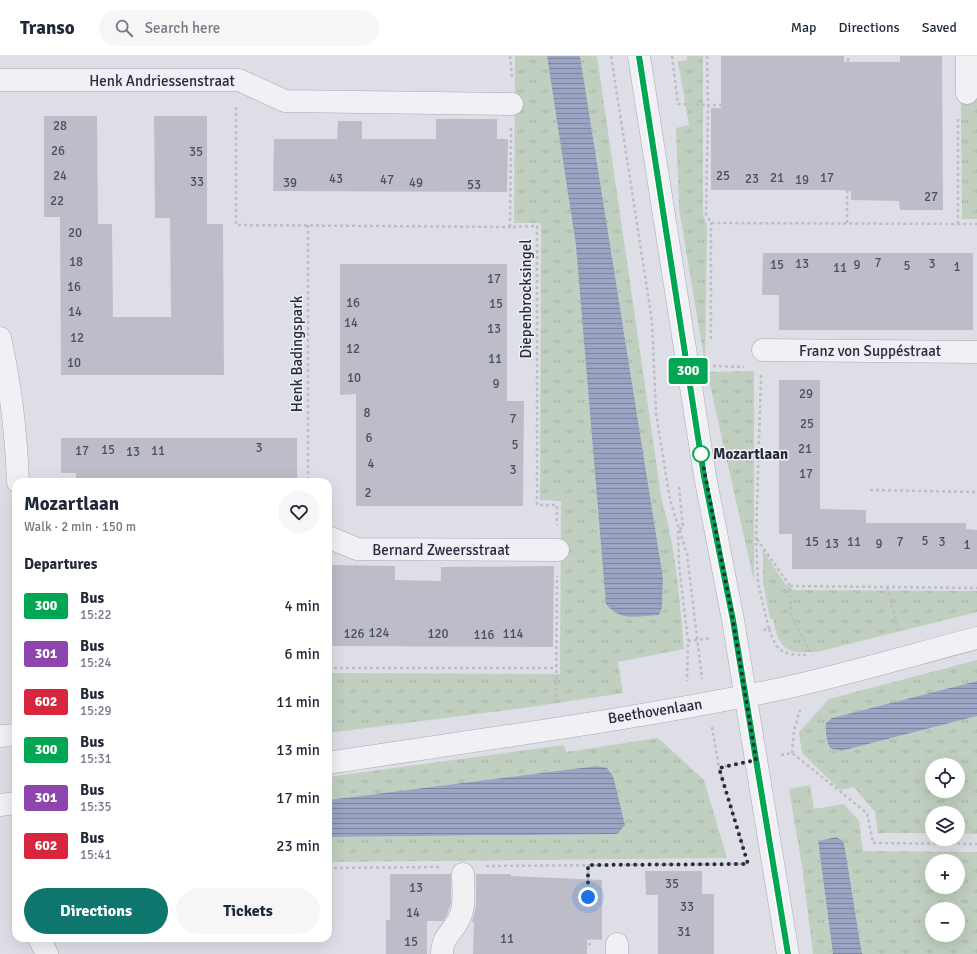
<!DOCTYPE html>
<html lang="en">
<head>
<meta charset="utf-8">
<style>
  body { margin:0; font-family:Signika,sans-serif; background:#f6f6f7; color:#1f2937; height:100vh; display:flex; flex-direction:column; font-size:15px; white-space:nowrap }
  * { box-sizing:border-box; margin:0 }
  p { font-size:13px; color:#747a83 }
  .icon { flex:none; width:22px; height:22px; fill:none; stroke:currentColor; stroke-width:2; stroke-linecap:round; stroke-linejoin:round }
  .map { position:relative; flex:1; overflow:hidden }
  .sheet { position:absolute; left:12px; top:422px; width:320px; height:464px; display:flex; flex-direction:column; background:#fff; border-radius:12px; box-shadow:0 4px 16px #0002 }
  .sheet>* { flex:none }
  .badge { padding:0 8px; border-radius:3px; font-size:14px; line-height:26px }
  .buttons { position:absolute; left:925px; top:702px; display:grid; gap:8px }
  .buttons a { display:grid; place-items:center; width:40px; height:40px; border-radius:50%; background:#fff; box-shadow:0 4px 16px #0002; font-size:20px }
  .you { position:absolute; width:20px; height:20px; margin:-10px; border:3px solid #fff; border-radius:50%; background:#1a73e8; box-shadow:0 0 0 6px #1a73e833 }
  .map>.badge { position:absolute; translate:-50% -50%; box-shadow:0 0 0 2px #fff }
  h2 { padding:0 12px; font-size:15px; line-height:36px }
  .round { display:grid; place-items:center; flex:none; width:42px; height:42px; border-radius:21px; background:#f6f6f7 }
  .overview { display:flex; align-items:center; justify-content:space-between; height:68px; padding:0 12px }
  h1 { font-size:19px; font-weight:700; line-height:30px }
  .button { display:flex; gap:8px; margin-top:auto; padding:8px 12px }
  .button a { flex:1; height:46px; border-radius:24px; background:#0f766e; color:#fff; font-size:16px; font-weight:700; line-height:46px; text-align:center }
  .button a+a { background:#f6f6f7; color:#1f2937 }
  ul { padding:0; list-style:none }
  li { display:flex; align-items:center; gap:12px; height:48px; padding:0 12px }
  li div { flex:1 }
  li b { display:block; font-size:15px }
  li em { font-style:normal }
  li .badge { min-width:44px; font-weight:700; text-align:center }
  header { display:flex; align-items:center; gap:24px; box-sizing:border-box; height:56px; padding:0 20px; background:#fff; border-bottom:1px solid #e0e1e3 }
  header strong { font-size:19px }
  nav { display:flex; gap:22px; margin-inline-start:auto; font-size:14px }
  .search { width:280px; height:36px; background:#f6f6f7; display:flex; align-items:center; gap:10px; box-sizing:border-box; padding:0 14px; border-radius:22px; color:#747a83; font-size:15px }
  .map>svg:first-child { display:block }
</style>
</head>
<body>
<header>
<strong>Transo</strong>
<div class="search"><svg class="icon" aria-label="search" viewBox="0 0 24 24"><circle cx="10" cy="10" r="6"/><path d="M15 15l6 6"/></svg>Search here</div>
<nav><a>Map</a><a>Directions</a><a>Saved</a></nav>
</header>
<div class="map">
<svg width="977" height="898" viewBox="0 0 977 898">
  <defs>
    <pattern id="grass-tufts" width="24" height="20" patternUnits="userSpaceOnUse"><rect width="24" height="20" fill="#c0cfc0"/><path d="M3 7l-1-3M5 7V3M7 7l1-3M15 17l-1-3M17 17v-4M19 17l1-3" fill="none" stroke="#a5b2a6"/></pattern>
    <pattern id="water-rules" width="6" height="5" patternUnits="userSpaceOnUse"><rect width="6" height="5" fill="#9ca4c3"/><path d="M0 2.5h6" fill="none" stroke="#7f86a0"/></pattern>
  </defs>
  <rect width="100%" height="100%" fill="#dedfe6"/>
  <!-- grass -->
  <path fill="url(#grass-tufts)" fill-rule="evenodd" d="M515,0H547L576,190L662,551L663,522L580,0H597L662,446C676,490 680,548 684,593L618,606L623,637L531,651L328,677V617L560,618L561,445L540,444L541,167H514Z
    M687,0H703V158L707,169L705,308L679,152L676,72L689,69L678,6L687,4Z
    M961,43H977V163H962Z
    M754,315V525L707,316Z
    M763,494L785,528L794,534L977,535V556L817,596C810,595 805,597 798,596C780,595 776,578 773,563H770L763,527Z
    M977,604V625L832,662L825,676L830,692L841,695L977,660V778L958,777V757H932V777H878L875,756L854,731L840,734L802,697L799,676L829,643ZM932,709H958V735H932Z
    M658,682L704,724L727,802L328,806V781L617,778L597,710L328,744V721L564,689L566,696Z
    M810,729L814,753L844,748L859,765L863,795L977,796V898H862L845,793L836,781L818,785L833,898H813L802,810L789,733ZM932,805H958V831H932ZM932,853H958V879H932Z"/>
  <!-- water -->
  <path fill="url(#water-rules)" d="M547,0H580L663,522L662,551L659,559C638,560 620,566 606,548L576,190Z
    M977,625V660L841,695L830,692C826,683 825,676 826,667L832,662Z
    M597,710L607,712L613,720L625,769L617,778L328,781V744Z
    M836,781L843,785L845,793L862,898H833L818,785Z"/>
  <!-- building -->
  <path fill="#bcbdc8" d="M721,0H844V6H900V0H942L943,154H900L899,145L851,144V135L841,134H711V52H721Z
    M44,60H97L98,168H112L113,261H171L170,162H155L154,60H207V168H223L224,319H61L60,161H44Z
    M436,63H497V83H508L507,136L273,135L274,83H337L338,65H362V83H436Z
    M763,197H973V274H779V239H762Z
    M340,208H507V345H524L523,450H356V338L340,339Z
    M779,324H820V453L866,454V467H966V473L977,474V513H792V478H779Z
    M61,382H297V426H76V417H61Z
    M332,509L395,510V524L441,525V511L554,510L553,591L328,590V555H332Z
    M645,815H702V838H714V898H658V839H646Z
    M390,818H451V847L447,859L443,865H427V898H386V864H390Z
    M476,818H511V820L602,824V884L587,883V898H473L474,866H472L476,849Z"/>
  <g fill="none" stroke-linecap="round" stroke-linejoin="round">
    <defs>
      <path id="minor" d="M967,0V37
        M0,24H239L285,45L512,48
        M0,282C11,331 16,375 18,426
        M763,294L977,296
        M328,481L357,493L558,494
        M0,680L16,679
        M328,707C483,683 641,663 794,630C855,616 916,598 977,582
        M0,749L16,747
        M39,882L47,898
        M442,898C442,881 451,878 458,865C466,851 463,833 463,818
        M617,898V888"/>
      <path id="tertiary" d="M639,0L705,420L733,564L788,898"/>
    </defs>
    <!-- minor casing -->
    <use href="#minor" stroke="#a8a9b3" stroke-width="23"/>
    <!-- tertiary casing -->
    <use href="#tertiary" stroke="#a8a9b3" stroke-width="23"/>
    <!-- path -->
    <path stroke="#bcbdc5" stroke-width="2.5" stroke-dasharray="3 3" stroke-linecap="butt" d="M510,0L512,23
      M611,0L652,265L656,357L670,444L687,498L702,623
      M672,0L678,48L708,49L706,158L711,167L977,168
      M707,0L708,49L848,50
      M236,51V169L510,171
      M511,72L510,171L537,170V449H557V469
      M847,167L848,0
      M958,168V61
      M308,169V426
      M711,283V167
      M713,310L744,311
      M761,319L756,482L758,527L769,573L761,574
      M679,431L683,472L678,473L679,509L688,585L687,625
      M870,434L977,436
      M757,483L790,530L791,561L813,599
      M790,530L977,532
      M887,531L899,577
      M769,573C777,595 781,599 806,599
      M688,585L711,582
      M328,612H556
      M556,647L557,520
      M712,671L719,712L743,790
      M792,697L794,674L800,654
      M781,699L792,697L867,757L873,787L977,788
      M719,712L731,709
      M588,809L589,888H591
      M486,810L747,808
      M328,812L439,811"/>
    <!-- minor -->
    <use href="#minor" stroke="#f0f0f5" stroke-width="22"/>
    <!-- tertiary -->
    <use href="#tertiary" stroke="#f0f0f5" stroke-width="22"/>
  </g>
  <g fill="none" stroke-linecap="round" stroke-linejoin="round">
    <defs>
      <path id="line" d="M639,0L704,420L733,564L788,898"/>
    </defs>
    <!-- line casing -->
    <use href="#line" stroke="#fff" stroke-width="9"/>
    <!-- line -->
    <use href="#line" stroke="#00a651" stroke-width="6"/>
    <!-- walk -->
    <path stroke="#292a3b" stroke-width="4" stroke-dasharray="0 7.2" d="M588,841V809L748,808L719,712L756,704L733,564L701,398"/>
  </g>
  <!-- markers -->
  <circle fill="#fff" stroke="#00a651" stroke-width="2" cx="701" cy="398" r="8"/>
  <g text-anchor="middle" stroke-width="3" stroke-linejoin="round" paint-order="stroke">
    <!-- number labels -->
    <g font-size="13" fill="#4e4f5e">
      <text x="60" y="74">28</text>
      <text x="58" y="99">26</text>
      <text x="196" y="100">35</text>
      <text x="60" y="124">24</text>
      <text x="723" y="124">25</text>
      <text x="777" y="126">21</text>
      <text x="827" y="126">17</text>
      <text x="336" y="127">43</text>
      <text x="752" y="127">23</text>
      <text x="387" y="128">47</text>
      <text x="802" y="128">19</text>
      <text x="197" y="130">33</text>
      <text x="290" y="131">39</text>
      <text x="416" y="131">49</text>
      <text x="474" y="133">53</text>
      <text x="931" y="145">27</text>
      <text x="57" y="149">22</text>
      <text x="75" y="181">20</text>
      <text x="76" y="210">18</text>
      <text x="878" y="211">7</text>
      <text x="802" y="212">13</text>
      <text x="932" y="212">3</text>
      <text x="777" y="213">15</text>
      <text x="857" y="213">9</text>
      <text x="907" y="214">5</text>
      <text x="957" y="215">1</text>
      <text x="840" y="216">11</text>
      <text x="494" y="227">17</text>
      <text x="74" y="235">16</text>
      <text x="353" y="251">16</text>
      <text x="496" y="252">15</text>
      <text x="75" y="260">14</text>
      <text x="351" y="271">14</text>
      <text x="494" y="277">13</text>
      <text x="77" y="286">12</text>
      <text x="353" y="297">12</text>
      <text x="495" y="307">11</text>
      <text x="74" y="311">10</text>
      <text x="354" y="326">10</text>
      <text x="496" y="332">9</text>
      <text x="806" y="342">29</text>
      <text x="367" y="361">8</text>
      <text x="513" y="367">7</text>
      <text x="807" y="372">25</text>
      <text x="369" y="386">6</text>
      <text x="515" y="393">5</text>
      <text x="259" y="396">3</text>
      <text x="805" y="397">21</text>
      <text x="108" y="398">15</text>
      <text x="82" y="399">17</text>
      <text x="158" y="399">11</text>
      <text x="133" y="400">13</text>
      <text x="371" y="412">4</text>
      <text x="513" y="418">3</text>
      <text x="806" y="422">17</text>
      <text x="368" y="441">2</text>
      <text x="925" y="489">5</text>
      <text x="812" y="490">15</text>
      <text x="854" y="490">11</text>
      <text x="900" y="490">7</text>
      <text x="942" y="490">3</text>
      <text x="832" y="492">13</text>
      <text x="879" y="492">9</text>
      <text x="967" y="493">1</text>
      <text x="379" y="581">124</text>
      <text x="354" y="582">126</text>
      <text x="438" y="582">120</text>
      <text x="513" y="582">114</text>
      <text x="484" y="583">116</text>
      <text x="672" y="832">35</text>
      <text x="416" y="836">13</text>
      <text x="687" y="855">33</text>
      <text x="413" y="861">14</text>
      <text x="684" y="880">31</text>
      <text x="507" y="887">11</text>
      <text x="411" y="890">15</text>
    </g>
    <!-- street labels -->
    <g font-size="15" fill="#292a3b" stroke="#edeef4">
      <text x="162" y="30">Henk Andriessenstraat</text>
      <text transform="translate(526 243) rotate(-90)" y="5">Diepenbrocksingel</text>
      <text x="870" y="300">Franz von Suppéstraat</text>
      <text transform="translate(297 298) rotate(-90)" y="5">Henk Badingspark</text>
      <text x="441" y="499">Bernard Zweersstraat</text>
      <text transform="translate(655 655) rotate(-9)" y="5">Beethovenlaan</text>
    </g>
    <!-- stop labels -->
    <g font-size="15" font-weight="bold" fill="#292a3b" stroke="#edeef4" text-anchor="start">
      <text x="713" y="403">Mozartlaan</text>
    </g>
  </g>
</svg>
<div class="buttons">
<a><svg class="icon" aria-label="locate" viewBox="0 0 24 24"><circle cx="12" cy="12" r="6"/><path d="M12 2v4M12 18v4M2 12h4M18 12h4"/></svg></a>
<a><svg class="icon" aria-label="layers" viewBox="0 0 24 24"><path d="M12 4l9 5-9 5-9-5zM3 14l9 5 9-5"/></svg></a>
<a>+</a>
<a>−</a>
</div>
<div class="you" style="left:588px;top:841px"></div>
<b class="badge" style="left:688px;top:315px;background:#00a651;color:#fff">300</b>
<section class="sheet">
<div class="overview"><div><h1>Mozartlaan</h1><p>Walk · 2 min · 150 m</p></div><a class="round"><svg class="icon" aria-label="heart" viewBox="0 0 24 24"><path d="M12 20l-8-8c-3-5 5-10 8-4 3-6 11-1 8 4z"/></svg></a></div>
<h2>Departures</h2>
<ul>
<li><span class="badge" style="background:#00a651;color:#fff">300</span><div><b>Bus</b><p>15:22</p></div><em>4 min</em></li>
<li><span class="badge" style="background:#8e44ad;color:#fff">301</span><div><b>Bus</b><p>15:24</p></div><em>6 min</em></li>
<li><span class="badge" style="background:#d7263d;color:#fff">602</span><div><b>Bus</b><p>15:29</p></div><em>11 min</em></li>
<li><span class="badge" style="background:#00a651;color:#fff">300</span><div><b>Bus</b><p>15:31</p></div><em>13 min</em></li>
<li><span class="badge" style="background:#8e44ad;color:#fff">301</span><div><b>Bus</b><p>15:35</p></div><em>17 min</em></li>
<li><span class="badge" style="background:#d7263d;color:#fff">602</span><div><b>Bus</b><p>15:41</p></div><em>23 min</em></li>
</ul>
<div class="button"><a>Directions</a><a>Tickets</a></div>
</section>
</div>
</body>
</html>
